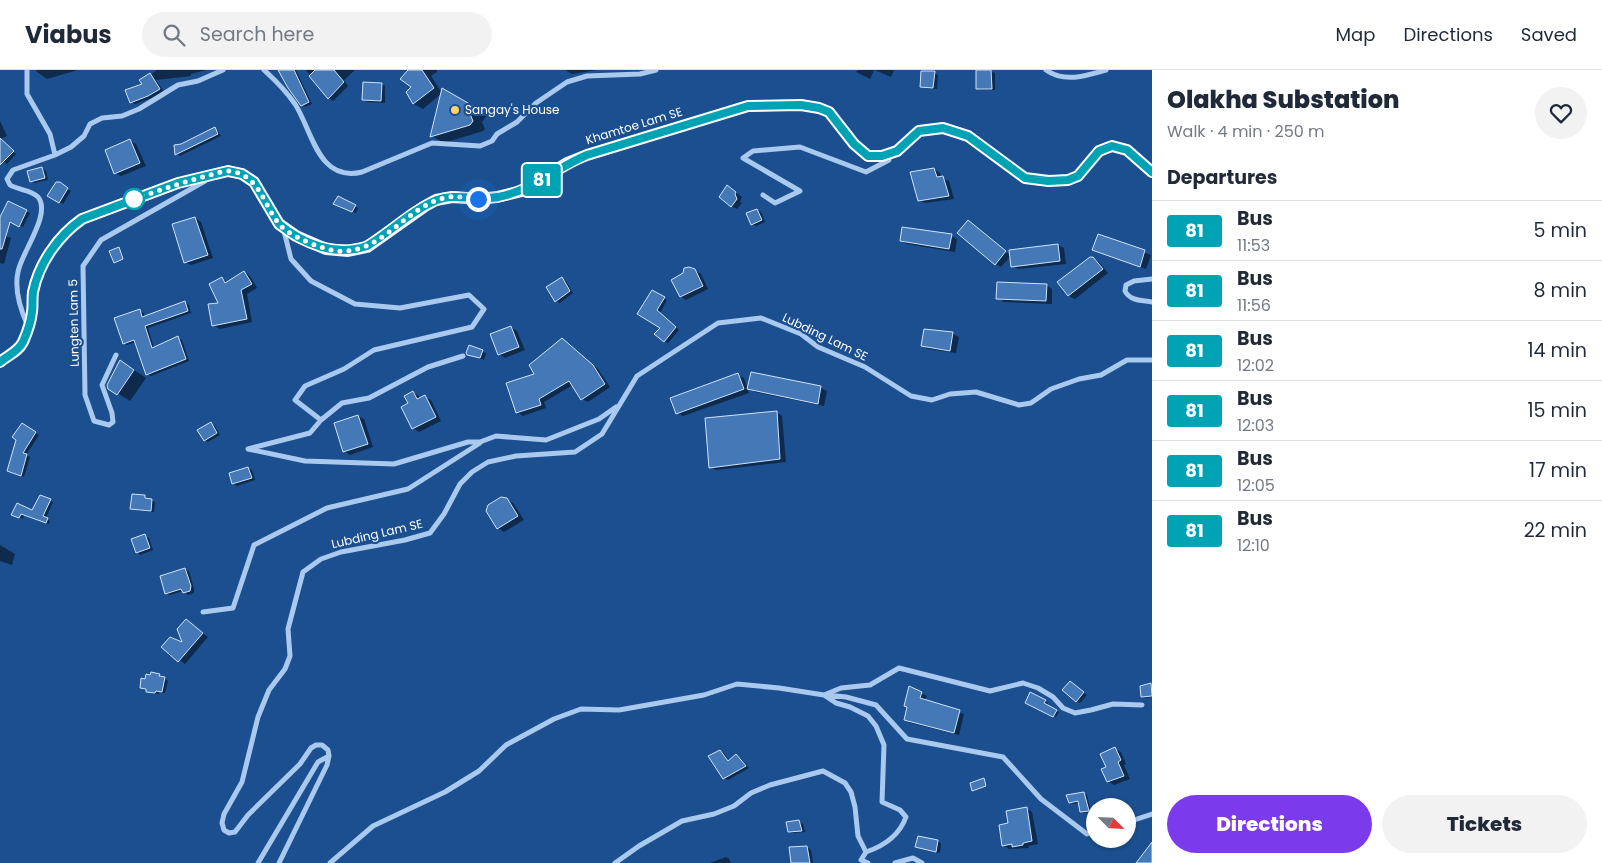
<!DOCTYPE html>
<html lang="en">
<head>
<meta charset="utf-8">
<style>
  body { margin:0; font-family:Poppins,sans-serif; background:#f2f2f3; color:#1f2937; height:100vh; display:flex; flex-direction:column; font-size:19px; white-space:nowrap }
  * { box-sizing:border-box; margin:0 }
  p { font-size:16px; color:#747a83 }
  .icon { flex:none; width:28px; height:28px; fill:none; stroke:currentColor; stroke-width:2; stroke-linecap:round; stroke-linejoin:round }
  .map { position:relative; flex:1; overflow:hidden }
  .details { display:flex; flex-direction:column; background:#fff; width:450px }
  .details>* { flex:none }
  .badge { padding:0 10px; border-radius:4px; font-size:18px; line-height:32px }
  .needle { width:32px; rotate:114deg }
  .buttons { position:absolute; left:1086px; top:728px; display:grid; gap:10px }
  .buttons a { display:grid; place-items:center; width:50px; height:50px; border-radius:50%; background:#fff; box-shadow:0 1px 4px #0004; font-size:25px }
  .you { position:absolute; width:25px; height:25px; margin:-12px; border:4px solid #fff; border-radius:50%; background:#1a73e8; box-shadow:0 0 0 8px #1a73e833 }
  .map>.badge { position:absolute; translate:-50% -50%; box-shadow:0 0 0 2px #fff }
  h2 { padding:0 15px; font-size:19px; line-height:45px }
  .round { display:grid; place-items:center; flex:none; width:52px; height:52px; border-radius:26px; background:#f2f2f3 }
  .headline { display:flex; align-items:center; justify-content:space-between; height:85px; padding:0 15px }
  h1 { font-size:24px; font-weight:800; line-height:38px }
  .button { display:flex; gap:10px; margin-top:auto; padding:10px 15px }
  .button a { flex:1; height:58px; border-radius:30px; background:#7c3aed; color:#fff; font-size:20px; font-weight:800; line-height:58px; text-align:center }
  .button a+a { background:#f2f2f3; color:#1f2937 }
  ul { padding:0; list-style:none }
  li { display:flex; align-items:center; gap:15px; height:60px; padding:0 15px; border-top:1px solid #e0e1e3 }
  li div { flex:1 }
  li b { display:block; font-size:19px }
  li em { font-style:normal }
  li .badge { min-width:55px; font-weight:700; text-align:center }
  header { display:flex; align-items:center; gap:30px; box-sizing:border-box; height:70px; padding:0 25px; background:#fff; border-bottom:1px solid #e0e1e3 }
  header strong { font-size:24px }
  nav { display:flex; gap:28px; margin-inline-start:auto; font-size:18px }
  .search { width:350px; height:45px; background:#f2f2f3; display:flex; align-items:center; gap:12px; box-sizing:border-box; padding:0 18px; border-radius:28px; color:#747a83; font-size:19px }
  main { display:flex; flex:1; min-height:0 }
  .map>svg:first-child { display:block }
</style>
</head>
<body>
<header>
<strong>Viabus</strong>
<div class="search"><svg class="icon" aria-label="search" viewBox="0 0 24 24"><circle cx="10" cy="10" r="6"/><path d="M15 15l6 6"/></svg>Search here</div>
<nav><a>Map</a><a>Directions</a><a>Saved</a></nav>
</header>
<main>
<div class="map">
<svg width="1152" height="793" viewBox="0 0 1152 793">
  <rect width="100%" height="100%" fill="#1b4f8f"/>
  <!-- shadow -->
  <path fill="#0007" d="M36,0H78L47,9L37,2Z
    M157,0H207L191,4V6L156,10L164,22L152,28L135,34L131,32L144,15L141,11Z
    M285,0H296L312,34L306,37L302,35Z
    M306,0H355L344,10L348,16L333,31L329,28Z
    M409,0H437V2L431,6L442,23L443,20L487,45L482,52L485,59L483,61L444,73L432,66L442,23L423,39L414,34L407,22L413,17Z
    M566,0H597L572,4Z
    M858,0H874L870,9L856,2Z
    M875,0H894L891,7Z
    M977,0L991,1L995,3V20H981L977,18Z
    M934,3L938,5L937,19L925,18L922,16Z
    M381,14L385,16V33L367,32L364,30Z
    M0,51L7,66L0,69Z
    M215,59L218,61L221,66L180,86L177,84L176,76Z
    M130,71L136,74L146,96L121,106L115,103Z
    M9,77L16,84L7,94L0,89V80Z
    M42,98L46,101L48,110L34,113L31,111Z
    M934,99L940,103L941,108L949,111L954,129L925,133L919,130Z
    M59,114L71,121L63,134L49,126Z
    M728,116L742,127L740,132L742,133L737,139L731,136Z
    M9,132L30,143L23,157L2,147Z
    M338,135L355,136L358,138L356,143Z
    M757,140L761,142L765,152L756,156L752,154Z
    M195,148L201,152L213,188L191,195L185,192Z
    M969,151L1001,177L1000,179L1011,185L1010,181L1058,175L1064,178L1066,194L1018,199L1012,196L1011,186L1001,197L995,194Z
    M0,164L11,168L4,194L0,193Z
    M1099,165L1151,185L1146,199L1094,180Z
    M951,166L957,169L955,182L907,174L901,171Z
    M1093,188L1099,192L1108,203L1075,229L1069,226L1059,213Z
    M694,200L701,204L708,219L686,230L680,226L685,204Z
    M244,202L250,206L257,218L247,224L252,252L220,259L213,255L220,234L222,209L228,212Z
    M562,209L566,211L573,223L560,233L556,231Z
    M1046,215L1052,219V234L1004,232L998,228Z
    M653,221L667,230L660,243L679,260L668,273L664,271L662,257L639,244Z
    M185,232L189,235L191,243L148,258L154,278L178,268L182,270L189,291L151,306L147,304L136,272L127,275L124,273L140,241L144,243L145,248Z
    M511,257L517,261L525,280L505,288L499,284Z
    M953,264L959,267L956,283L928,279L922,275Z
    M568,273L598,299L610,317L588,332L582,329L573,315L544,332L546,338L523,346L517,342L535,305Z
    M470,277L486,283L484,290L468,284Z
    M121,291L146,308L130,331L109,318Z
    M752,303L821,318L827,321L824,336L755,322L749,318Z
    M738,305L744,308L749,323L683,346L677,343Z
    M413,322L419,326L421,329L425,327L431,330L441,351L419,362L413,358L410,334Z
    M776,342L782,346L786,392L716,400L710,397Z
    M358,346L364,349L373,377L350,385L344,381Z
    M211,353L215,356L220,365L208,372L205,370Z
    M22,354L39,365L26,385L30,387L24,407L12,402Z
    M248,398L252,400L255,410L237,416L234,414L231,403Z
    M133,425L145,427L155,432L154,442L136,440L132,438Z
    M41,426L53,432L46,448L50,451L49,454L24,445L23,449L12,444L32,442Z
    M506,429L513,433L524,450L504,462L498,458Z
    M145,466L149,468L153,480L140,485L137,482Z
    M0,475L15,484L12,495L0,491Z
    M185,499L189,501L194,519V523L188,525L183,521L170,525L166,523Z
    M186,550L208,567L185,594L163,577L184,574Z
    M159,605L168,611L165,623L159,622V624L151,623L141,617L146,610Z
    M1074,615L1087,625L1080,633L1077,631Z
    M1151,615L1152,627L1146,628L1142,626Z
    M921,623L927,626L925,631L964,644L959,665L911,653L906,650Z
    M1030,624L1048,633L1047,636L1059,642L1056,647L1026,632Z
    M1115,679L1121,682L1126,694L1124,695L1130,709L1114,715L1108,711L1107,697Z
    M720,681L724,683L729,691L736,685L740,688L749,698L728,710L724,708Z
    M984,710L987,716L973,720Z
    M1084,723L1087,725L1091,742L1085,743L1081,741L1079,733L1073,734L1070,732Z
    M1026,738L1032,742L1038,774L1028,776L1029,778L1009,779L1003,775L1010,754Z
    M799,752L803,754L805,762L793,763L789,761Z
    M937,771L941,773L940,783L920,778Z
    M807,777L811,780L813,793H792Z
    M726,787L729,789L731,793H710Z"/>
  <!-- building -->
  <path fill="#4478b7" stroke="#cfe3fa" d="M278,0H294L309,32L301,36L288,18Z
    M315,0H334L344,12L328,29L309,6Z
    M408,0H422L434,18L413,34L406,22L411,17L400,9Z
    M976,0H991L992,19H976Z
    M921,1H935L933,18L920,17Z
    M150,3L160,19L148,26L130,33L125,20L142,14L139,10Z
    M363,12L382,13L381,31L362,30Z
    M442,18L475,37L470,44L473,51L470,55L430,67Z
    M215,57L218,64L175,85L174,75L181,74Z
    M0,68L14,81L0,95Z
    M130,69L140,93L114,104L105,80Z
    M42,97L45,108L30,112L27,101Z
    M934,98L937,107L943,106L949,126L918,131L910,102Z
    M56,112H60L68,118L59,133L47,126Z
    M727,115L736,122L735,124L737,129L731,137L719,127Z
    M338,126L356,135L352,142L333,134Z
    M8,131L27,140L19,157L10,152L2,179H0V147Z
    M757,139L762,150L751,155L746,143Z
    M195,147L208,185L184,193L172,154Z
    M968,150L1006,181L995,195L957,163Z
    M902,157L952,164L949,179L900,171Z
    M1098,164L1145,180L1140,197L1092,180Z
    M1058,174L1060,191L1011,197L1009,180Z
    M119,177L123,189L114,193L109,181Z
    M1090,187H1093L1103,199L1068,226L1057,212Z
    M689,197L695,199L703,216L680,227L671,210L683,203L684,198Z
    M244,201L252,214L241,220L247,249L212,256L208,234L218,233L209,214L222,207L225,213Z
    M562,207L570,221L555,232L546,217Z
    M997,212L1047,214L1046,231L996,229Z
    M652,220L665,227L657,240L676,257L664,272L654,264L660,258L637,244Z
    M185,231L188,241L145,256L152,278L178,266L186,289L146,305L134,270L123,274L114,248L140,239L142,247Z
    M511,256L519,277L498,285L490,264Z
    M924,259L953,262L950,281L921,276Z
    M562,268L593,295L605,314L581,330L569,311L539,329L541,335L516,343L506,313L534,304L529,295Z
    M469,275L483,280L480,288L467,285L466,283Z
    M120,290L134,300L117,325L108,319L107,315Z
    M751,302L821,316L818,334L747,319Z
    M738,303L744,319L676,344L670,328Z
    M413,321L417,329L425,325L436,347L412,359L401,337L408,333L404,326Z
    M777,341L780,389L709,398L705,348Z
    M358,345L368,374L343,382L334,353Z
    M211,352L217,363L204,371L197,360Z
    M22,353L36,362L23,383L27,384L21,406L7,401L16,370L12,367Z
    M248,397L252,408L232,414L229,403Z
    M132,424L145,425V428L152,429L151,441L130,439Z
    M40,425L51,429L43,446L48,448L46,453L21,444L19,448L11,445L17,433L32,440Z
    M501,427L507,428L518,446L497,459L486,441L488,435Z
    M145,464L150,478L136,483L131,469Z
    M185,498L191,516L190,521L183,523L181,519L165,524L160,506Z
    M186,549L203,563L178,592L161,577L170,567L182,572L177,559Z
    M151,602L160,604L159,606L165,607L162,622L156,621L155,623L146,622V619L140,618L141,608L145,609L146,604L150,605Z
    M1070,611L1084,622L1076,632L1062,620Z
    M1151,613L1152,626L1141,627L1140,616Z
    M909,616L922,622L920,628L960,640L954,663L904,650L907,637L904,636Z
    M1030,622L1046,630L1044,633L1057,640L1053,647L1025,633Z
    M1115,677L1121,690L1118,692L1124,706L1107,712L1101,699L1106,697L1100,684Z
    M720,680L728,691L736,684L746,696L723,709L708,686Z
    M984,708L986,716L972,721L970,713Z
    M1084,722L1089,741L1080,742L1078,731L1069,733L1066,725Z
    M1027,737L1032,771L1023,773V775L1012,777V774L1002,776L999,755L1008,753L1006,741Z
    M799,750L802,761L788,762L786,752Z
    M918,766L938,770L936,782L915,777Z
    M1152,772V793H1136Z
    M807,776L810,793H791L789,777Z"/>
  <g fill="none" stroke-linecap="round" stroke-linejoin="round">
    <!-- minor -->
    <path stroke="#a9c9ee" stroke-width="5" d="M27,0V24L50,64L55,85
      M264,0C275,10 286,21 295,34C312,60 318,113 362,102L432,73L480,76L492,71L497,64L517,52L536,33L567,12L587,6L640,4L656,0
      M1046,0C1064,13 1086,6 1106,0
      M763,125L775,133L800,121L743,88L753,81L800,77L866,102L889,90V87
      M284,161L291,189L311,211L355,234L400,238L469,225L484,239L472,257L374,280L344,299L305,316L295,330L321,350L310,363L248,379L305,391L394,394L468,372H480L496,366L546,370L599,349L616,337
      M1152,209L1134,211L1126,215L1125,221C1130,231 1141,230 1152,232
      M27,254C20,238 14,220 18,202C21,183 52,144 38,127C32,120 18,120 10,115L7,109L13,100L55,85L71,77L84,66L90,54L102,48L122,46L139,39L178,15L198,11L223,0
      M116,285L102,315L112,343L113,352L109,355L94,351L85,325L83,196L101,170L205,111
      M321,350L342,333L369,328L428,297L463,286
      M203,542L233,538L254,475L327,438L408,419L480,373
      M824,625L841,618L870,615L899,598L990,621L1023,613L1038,618L1053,627L1063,638L1075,643L1091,640L1113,634L1142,635
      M827,625L846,627L876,635L907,669L1003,687L1041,729L1087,764L1095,761
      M1128,752L1152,744
      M866,782L861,790L868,793
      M258,793L318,692L329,686
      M279,793L327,695L329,686L328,680L322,675H316L311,678L300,694L248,745L235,762L229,763L224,760L222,753L224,744L242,712L258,647L269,620L285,599L290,586L288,559L303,502L321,489L341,482L405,470L430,463L444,444L460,414L472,402L488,392L516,386L575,382L602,364L637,306L718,253L761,248L801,264L818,277L865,297L911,326L932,330L950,324L976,322L1019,335L1031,333L1051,319L1079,309L1101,305L1127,290H1152
      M330,793L373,756L445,722L479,701L506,675L554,649L581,639L619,640L704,625L737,614L779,618L824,625L836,633L850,637L868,646L876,656L884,675L882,732L900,740L906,747C899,766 884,776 866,782L858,766L855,737L851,722L845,713L823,701L770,715L751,723L734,736L714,744L682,751L639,776L615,793
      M895,793L913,788L922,793"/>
    <!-- primary -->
    <path stroke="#f0f6ff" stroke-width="12" d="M0,292C8,285 18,282 23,272C27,263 31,251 32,242C33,236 32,229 33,222C39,193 58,166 82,149L178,113L228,101L242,104L254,112L279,154L296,166L326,179L348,181L367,177L425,136L436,130L452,127L478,129L497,127L522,121L567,93L587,85L748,36L801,35L819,38L829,42L854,74L868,86H882L897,81L919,61L943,58L968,66L1025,108L1049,111L1068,110L1078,106L1099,81L1112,76L1127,80L1152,102"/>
  </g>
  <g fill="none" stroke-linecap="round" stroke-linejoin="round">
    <defs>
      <path id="line" d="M0,292C8,285 18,282 23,272C27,263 31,251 32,242C33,236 32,229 33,222C39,193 58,166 82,149L178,113L228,101L242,104L254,112L279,154C303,174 336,187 367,176C389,163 412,140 437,130C456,123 477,131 498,127C531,121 556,98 587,85L748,36L801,35L819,38L829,42L854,74L868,86H882L897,81L919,61L943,58L968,66L1025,108L1048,111L1068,110L1078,106L1099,81L1112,76L1127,80L1152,102"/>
    </defs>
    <!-- line casing -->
    <use href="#line" stroke="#fff" stroke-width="11"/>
    <!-- line -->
    <use href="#line" stroke="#00a3b4" stroke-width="8"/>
    <!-- walk -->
    <path stroke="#fff" stroke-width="5" stroke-dasharray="0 9" d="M134,129C158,121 182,112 207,106C213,104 222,101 229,101C259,104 263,134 279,154C289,166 321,179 337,181C381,185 404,138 444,128C455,125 467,128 478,129"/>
  </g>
  <!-- markers -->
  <circle fill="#ffd166" stroke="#1b4f8f" stroke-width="2" cx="455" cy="40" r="5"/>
  <circle fill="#fff" stroke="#00a3b4" stroke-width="2.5" cx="134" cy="129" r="10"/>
  <g text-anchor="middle" stroke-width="4.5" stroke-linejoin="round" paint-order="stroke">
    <!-- poi labels -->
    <g font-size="12" fill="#fff" stroke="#1b4f8f" text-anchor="start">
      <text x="465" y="44">Sangay's House</text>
    </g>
    <!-- street labels -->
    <g font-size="12" fill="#fff" stroke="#1b4f8f">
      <text transform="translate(634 56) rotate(-17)" y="4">Khamtoe Lam SE</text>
      <text transform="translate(74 253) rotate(-91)" y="4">Lungten Lam 5</text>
      <text transform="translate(825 267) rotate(26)" y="4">Lubding Lam SE</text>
      <text transform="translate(377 464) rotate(-13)" y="4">Lubding Lam SE</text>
    </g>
  </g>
</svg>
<div class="buttons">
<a><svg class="needle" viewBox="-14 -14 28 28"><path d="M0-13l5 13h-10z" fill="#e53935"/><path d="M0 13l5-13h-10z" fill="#747a83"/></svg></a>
</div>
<div class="you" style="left:478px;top:129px"></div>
<b class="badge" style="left:542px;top:110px;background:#00a3b4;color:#fff">81</b>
</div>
<section class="details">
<div class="headline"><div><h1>Olakha Substation</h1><p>Walk · 4 min · 250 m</p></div><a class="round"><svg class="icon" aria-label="heart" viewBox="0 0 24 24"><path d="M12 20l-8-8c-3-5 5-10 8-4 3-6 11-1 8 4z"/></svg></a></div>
<h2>Departures</h2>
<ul>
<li><span class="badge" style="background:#00a3b4;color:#fff">81</span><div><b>Bus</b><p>11:53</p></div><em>5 min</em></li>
<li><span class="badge" style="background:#00a3b4;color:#fff">81</span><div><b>Bus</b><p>11:56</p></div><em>8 min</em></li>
<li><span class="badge" style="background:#00a3b4;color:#fff">81</span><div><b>Bus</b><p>12:02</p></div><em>14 min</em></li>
<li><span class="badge" style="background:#00a3b4;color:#fff">81</span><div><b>Bus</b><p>12:03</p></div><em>15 min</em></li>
<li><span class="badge" style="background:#00a3b4;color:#fff">81</span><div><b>Bus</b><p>12:05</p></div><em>17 min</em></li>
<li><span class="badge" style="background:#00a3b4;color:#fff">81</span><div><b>Bus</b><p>12:10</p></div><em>22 min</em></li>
</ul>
<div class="button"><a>Directions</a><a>Tickets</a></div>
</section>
</main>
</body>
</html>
